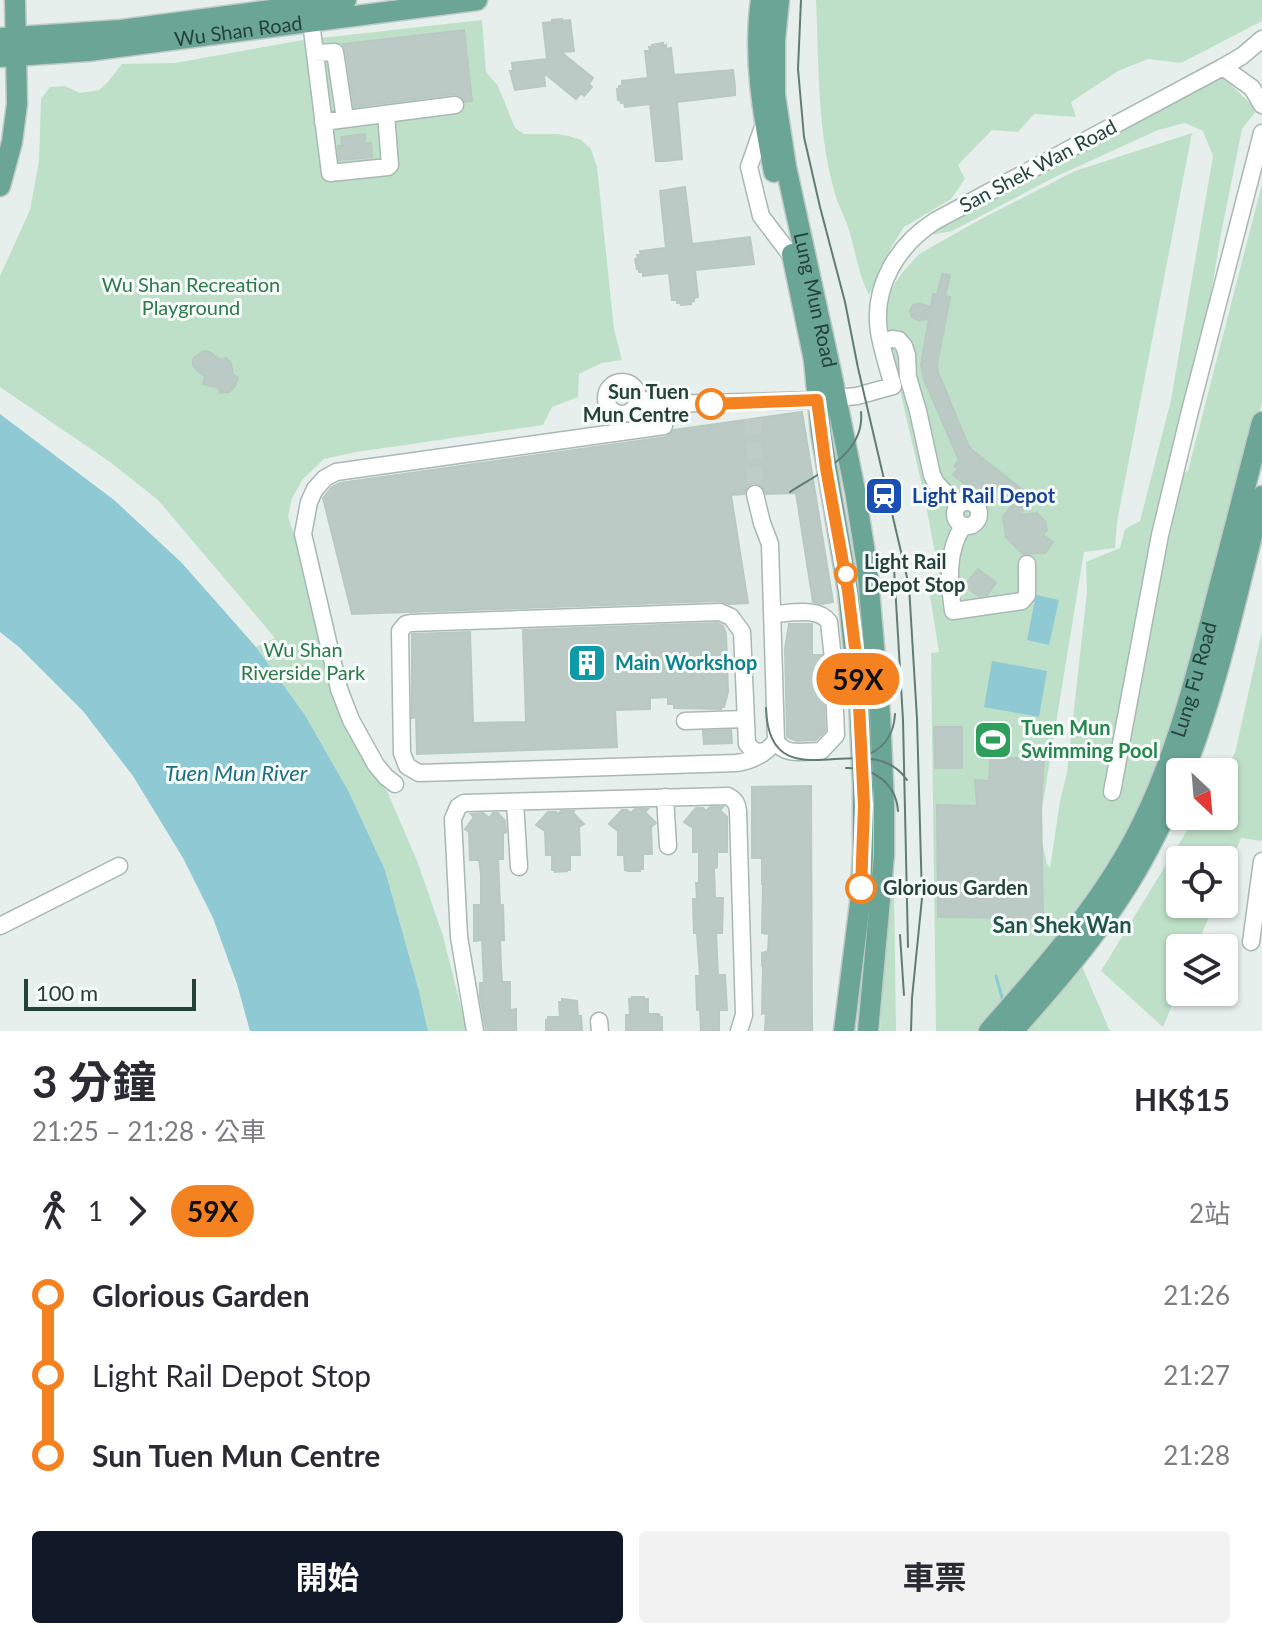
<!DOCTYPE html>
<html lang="zh-TW">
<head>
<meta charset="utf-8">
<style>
  body { margin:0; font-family:Lato,"Noto Sans TC",sans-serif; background:#f2f2f3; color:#2b2b33; height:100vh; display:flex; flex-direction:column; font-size:30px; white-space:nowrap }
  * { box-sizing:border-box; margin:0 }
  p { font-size:26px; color:#7c7c81 }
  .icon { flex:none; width:44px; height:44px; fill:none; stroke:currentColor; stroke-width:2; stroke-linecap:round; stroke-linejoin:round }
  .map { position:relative; height:1031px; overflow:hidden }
  .details { display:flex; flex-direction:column; background:#fff; flex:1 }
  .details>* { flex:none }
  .badge { padding:0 16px; border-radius:26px; font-size:28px; line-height:52px }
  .needle { width:52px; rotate:154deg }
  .fabs { position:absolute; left:1166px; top:758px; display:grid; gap:16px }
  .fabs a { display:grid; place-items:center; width:72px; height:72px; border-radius:8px; background:#fff; box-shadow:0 2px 6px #0004; font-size:40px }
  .scale { position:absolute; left:24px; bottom:20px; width:172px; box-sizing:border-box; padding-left:8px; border:4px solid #24423a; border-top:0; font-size:22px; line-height:28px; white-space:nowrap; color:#24423a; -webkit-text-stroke:6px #f7fbf9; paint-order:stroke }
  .map>.badge { position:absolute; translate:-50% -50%; box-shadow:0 0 0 4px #fff }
  .legs { display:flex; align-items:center; gap:12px; height:88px; padding:0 32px; font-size:26px }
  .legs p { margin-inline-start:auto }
  .summary { display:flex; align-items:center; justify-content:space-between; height:136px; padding:0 32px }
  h1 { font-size:44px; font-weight:700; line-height:60px }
  .action { display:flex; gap:16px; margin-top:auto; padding:16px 32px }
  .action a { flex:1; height:92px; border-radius:8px; background:#111827; color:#fff; font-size:32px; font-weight:700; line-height:92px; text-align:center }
  .action a+a { background:#f2f2f3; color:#2b2b33 }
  ul { padding:0 32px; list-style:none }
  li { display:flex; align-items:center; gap:28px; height:80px; font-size:30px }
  li i { display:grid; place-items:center; width:12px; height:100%; margin:0 10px; background:currentColor }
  li i::after { content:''; width:20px; height:20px; margin:-10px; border:6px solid; border-radius:50%; background:#fff }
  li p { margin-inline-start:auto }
  li:first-child i { background:linear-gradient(#0000 50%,currentColor 0) }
  li:last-child i { background:linear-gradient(currentColor 50%,#0000 0) }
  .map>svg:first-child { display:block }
</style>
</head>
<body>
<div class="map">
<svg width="1262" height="1031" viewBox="0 0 1262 1031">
  <rect width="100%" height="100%" fill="#e6efeb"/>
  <!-- green -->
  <path fill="#bfe0c8" d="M816,0H1262V21L1181,63L1148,59L1118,71L1071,102L1076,117L1034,114L1018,132L992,130L958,165L965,179L951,199L904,227L892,246L869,295C858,273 856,253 849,230C845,216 837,204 834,190C817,128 819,64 816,0Z
    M482,20L486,72L498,86L515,128L524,134H556L569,136L581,140L591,149L597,167L614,329L622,360L602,363L579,374L578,397L552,407L543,425L356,452L324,459L303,479L292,498L288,517L323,616L354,743L368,769L387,791L418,863L443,936L467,1031H428L419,991L385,870L349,792L305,715L256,647L275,638L158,500L110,462L0,387V276L30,210L39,161L41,99L50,87L65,86L80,93L99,90L107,83L122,64L175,63L303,40Z
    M1223,77L1257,110L1242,129L1221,234L1202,347L1174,476L1188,471L1262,184V403L1212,603L1168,740L1144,792L1125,849L1066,929L1109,1029L1112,1031H936L931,653L939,652L927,577L939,574L923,490L889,343L886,318L889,292L902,273L919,254L981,219L1075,171L1192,133L1117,522L1115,548L1084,552L1039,827L1047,864L1050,868L1060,801L1067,772L1087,592L1086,562L1120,548L1125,529L1140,521L1171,400L1213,156L1203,131L1185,123L1158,130L1055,177L952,231L926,236L954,218L1161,106Z
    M1262,631V841L1241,838L1224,879V860H1180V904H1214L1196,948H1180V986L1163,1027L1101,971L1196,816H1224L1223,772L1235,753Z
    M893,807L896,1031H880Z"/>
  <!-- water -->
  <path fill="#8ec9d4" d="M0,414L114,500L181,562L256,647L305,715L349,792L385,870L419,991L428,1031H250L237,984L213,918L183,858L133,776L83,711L19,647L0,632Z
    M1036,595L1059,600L1049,645L1027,640Z
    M992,661L1047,671L1039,717L984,707Z"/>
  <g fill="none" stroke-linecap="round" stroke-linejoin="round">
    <!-- stream -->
    <path stroke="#8ec9d4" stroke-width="3" d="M996,976L1003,1001"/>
  </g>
  <!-- building -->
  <path fill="#bbcac4" stroke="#b8c9c2" stroke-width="2" d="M562,19V21L570,20L574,51L561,52L593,78L589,84L592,87L584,96L581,93L576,99L544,73L545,86L515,90L510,71H513L512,63L547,59L543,23L552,22V20Z
    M464,30L472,101L465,102L460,95L454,94L354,107L346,50L343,44Z
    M663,43V46L666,45V49L671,48L674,75L733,70L735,87V95L677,102L682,159L665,161H656L650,104L625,107L624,102L621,103L620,100H618L617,89H619V86H622V81L648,78L645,51H650L649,47H652V45Z
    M365,134V143H371L372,157L339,160L338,146H342L341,137Z
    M685,187L692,244L750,237L754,264L695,270L698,297L694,298V301L691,302V304L681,305L680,303H677V300H672L669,273L643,276V272H639V269H637L635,259L638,258L637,255H641L640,251L666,248L660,191Z
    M942,274L950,275L945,296L950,297L937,365L938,372L968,445L972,450L1028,494L1026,496L1031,500L1019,515L1037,513L1045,521L1047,530L1043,535L1053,542L1045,553L1023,554L1006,537L1003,517L1014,502L992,485L986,493L983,490L979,494L953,475L958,469L954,466L959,460L923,377L921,365L929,318L919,321L912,317L910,311L913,305L920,303L931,308L933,294L937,295Z
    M203,351L210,352L220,360L226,358L231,363L233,374L238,378L235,386L229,392L220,393L219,388L203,384L205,377L193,366V359Z
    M802,412L833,602L822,604L813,602L796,493L766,494L762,486L753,483L747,487L744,494L731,495L748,603L729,604L720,601L352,614L323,498L332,487L340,483L666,437L674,430Z
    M978,569L996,583L987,595L978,596L965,585Z
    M718,623L723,626L726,634L728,692L724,707H721V709L674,708V704H668V697L650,698V709L615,710L617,747L417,754L416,717L412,718V634L470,632L473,723L526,722L523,630Z
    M789,624H812V655H822L825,731L816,740L797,741L787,737L785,649Z
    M934,727H962V768H935Z
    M731,730L732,743L704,744L703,731Z
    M990,758H1044L1041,803L1043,918L938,917L937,805L977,806L975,780L989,781Z
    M811,786L812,1031H765L766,1013L762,1014L763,965H762V953L768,951L769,934L762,933L763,884H762V858H752V787Z
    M710,807H723L720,810L727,817V852H717V867L714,869L715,898H723L722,933H716L718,975H725L727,1010H719V1031H701L700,1010H697L696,976H700L697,933H694L693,899H697L696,883H699V852H693V828L684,822L696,808H703L706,811Z
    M635,809H648L645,812L656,823L651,827L652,854H643V869H640V871H628L625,870L624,855H618V831L609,824L622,810H627L631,813Z
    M561,811H574L573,813L584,824L579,827L580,855H570V870H567V871L555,872V870H552V855H546L545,831L536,825L548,812H556L558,814Z
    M483,813L489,818L493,813H498L505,821L506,832L503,834V859H498L500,905H503L504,940H500L501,967L502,982H510V1010L516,1009V1031H486L480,997V983H484L482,940L474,941V905H481V874L479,860H470L469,832L465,829L474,817L471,814Z
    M632,997H644V999H648V1014H659L660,1017H662V1031H626V1015H630L629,999H633Z
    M562,999L577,1001L578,1016H581L582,1031H546V1020H548V1017H560L559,1002H562Z"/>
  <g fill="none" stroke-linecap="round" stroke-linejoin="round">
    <!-- minor-tunnel -->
    <path stroke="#bfccc8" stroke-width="16" stroke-dasharray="16 8" stroke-linecap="butt" d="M753,419L755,494"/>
    <defs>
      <path id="minor" d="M311,22L330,173L388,167L390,165L386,114
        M315,53L335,52L345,119
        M1223,67L1252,88L1262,105
        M323,122L455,105
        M764,124L749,167L761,216L793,258
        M881,341L892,339L899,340L904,346L907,355L908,377L918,411L932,475C937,488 949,495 960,504
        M606 398a16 16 0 1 1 32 0a16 16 0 1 1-32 0Z
        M638,399L667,404L817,400L857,396L893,386C888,368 882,350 879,332C872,286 898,245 935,221L1223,67L1242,56L1262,39
        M755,494L762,523L770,544L776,741C785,757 805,751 821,751L836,735L833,659L829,622C818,606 789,614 772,614
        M955 514a12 12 0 1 1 24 0a12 12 0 1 1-24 0Z
        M963,526C946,552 949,582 953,611L1022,601L1027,595V564
        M685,721L744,719
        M766,751L755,752L747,744L742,632L731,617L720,612L411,623L406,624L400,631L402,753L407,766L419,773L736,763C752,761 765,754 776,741
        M395,784L386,777L376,765L351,720L339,689L303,534L309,502L315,489L325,478L336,472L664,426
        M1112,792L1160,535L1189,415L1262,133
        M665,797L668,846
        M515,802L519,867
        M0,926L119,866
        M1251,942L1262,861
        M599,1021L600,1031
        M475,1031L459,937L453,819L458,807L464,803L728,796C735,800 737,803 738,811L744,1015L739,1031"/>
      <g id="major">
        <path d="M761,0C753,57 763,115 774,172"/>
        <path id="s1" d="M779,0L775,40V95L786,167L831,372L855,491L867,566L880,715L884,805V855L868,1031"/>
        <path d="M0,38L121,30L346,0"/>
        <path id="s2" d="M0,57L88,51L477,0"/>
        <path d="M0,186L12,142L17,104L15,0"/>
        <path d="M792,254L814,360L821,433L848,591L859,700L863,786V854L860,903L844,1031"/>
        <path d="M1184,772C1219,683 1238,588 1262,496"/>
        <path id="s3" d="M989,1031C1040,973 1092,915 1130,847C1171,773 1192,692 1213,611C1229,548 1246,485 1262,422"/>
        <path d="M1013,1031C1051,988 1089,945 1120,897C1144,861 1163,822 1180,782"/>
      </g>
    </defs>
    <!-- minor casing -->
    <use href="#minor" stroke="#a8b8b2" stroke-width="19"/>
    <!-- major casing -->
    <use href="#major" stroke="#c2cac8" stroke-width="23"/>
    <!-- minor -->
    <use href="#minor" stroke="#fff" stroke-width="16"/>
    <!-- major -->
    <use href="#major" stroke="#6aa596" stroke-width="20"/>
    <!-- tram -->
    <path stroke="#5f7d75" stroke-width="2" d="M801,0L798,69L804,137L820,207L845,302L858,368L909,586L917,719L922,898L912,998L911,1031
      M790,492C819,473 865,454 861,412
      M893,551L903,720L908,947
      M766,708C769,807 869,723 907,780
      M861,757C882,751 894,736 895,714
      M846,768C873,767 896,783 898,811
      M900,935L904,995"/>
  </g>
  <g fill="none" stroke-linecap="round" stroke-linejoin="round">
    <defs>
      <path id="line-1" d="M711,404L817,400L826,468L848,591L857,664L864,806L861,888"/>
    </defs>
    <!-- line-1 casing -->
    <use href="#line-1" stroke="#fff" stroke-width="18"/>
    <!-- line-1 -->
    <use href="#line-1" stroke="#f58220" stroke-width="12"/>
  </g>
  <!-- icons -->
  <defs>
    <symbol id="station-square" viewBox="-11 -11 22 22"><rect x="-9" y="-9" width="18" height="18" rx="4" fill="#1a4fb4" stroke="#f7fbf9"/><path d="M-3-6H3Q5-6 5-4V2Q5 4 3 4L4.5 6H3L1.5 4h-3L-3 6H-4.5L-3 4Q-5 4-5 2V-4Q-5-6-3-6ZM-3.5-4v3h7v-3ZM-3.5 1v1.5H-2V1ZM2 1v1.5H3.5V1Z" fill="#fff"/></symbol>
    <symbol id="building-square" viewBox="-11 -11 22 22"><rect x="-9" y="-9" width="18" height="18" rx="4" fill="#0f9aa8" stroke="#f7fbf9"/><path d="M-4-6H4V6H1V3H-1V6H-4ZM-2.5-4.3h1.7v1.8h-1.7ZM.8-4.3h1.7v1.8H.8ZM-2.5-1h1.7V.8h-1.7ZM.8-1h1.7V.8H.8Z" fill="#fff"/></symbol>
    <symbol id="stadium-square" viewBox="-11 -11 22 22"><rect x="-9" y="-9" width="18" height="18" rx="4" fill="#2e9e5b" stroke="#f7fbf9"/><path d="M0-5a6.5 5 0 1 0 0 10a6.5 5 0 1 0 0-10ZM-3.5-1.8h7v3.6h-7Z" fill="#fff"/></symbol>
  </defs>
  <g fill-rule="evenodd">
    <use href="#station-square" x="862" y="474" width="44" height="44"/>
    <use href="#building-square" x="565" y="641" width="44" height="44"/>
    <use href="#stadium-square" x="971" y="718" width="44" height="44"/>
  </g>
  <!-- markers -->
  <g fill="#fff" stroke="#f58220" stroke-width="4">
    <circle cx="711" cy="404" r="14"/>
    <circle cx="846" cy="574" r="10"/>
    <circle cx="861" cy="888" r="14"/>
  </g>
  <g text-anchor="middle" stroke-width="6" stroke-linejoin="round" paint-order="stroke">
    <!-- street labels -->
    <g font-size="20" fill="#24423a" stroke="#f7fbf9">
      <text dy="7" stroke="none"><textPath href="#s2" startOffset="240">Wu Shan Road</textPath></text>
      <text transform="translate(1038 166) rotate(-28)" y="7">San Shek Wan Road</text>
      <text dy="7" stroke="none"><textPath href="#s1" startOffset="304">Lung Mun Road</textPath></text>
      <text dy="7" stroke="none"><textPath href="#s3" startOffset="412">Lung Fu Road</textPath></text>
    </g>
    <!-- park labels -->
    <g font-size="20" fill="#2d7a4b" stroke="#f7fbf9">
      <text x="191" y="292">Wu Shan Recreation<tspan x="191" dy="23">Playground</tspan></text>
      <text x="303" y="657">Wu Shan<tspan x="303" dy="23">Riverside Park</tspan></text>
    </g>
    <!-- stop labels -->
    <g font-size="20" font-weight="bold" fill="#24423a" stroke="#f7fbf9" text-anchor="start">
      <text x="689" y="399" text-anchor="end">Sun Tuen<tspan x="689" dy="23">Mun Centre</tspan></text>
      <text x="864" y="569">Light Rail<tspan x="864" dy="23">Depot Stop</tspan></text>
      <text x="883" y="895">Glorious Garden</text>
    </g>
    <!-- transit labels -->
    <g font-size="20" font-weight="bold" fill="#164399" stroke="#f7fbf9" text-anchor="start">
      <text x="912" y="503">Light Rail Depot</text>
    </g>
    <!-- culture labels -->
    <g font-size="20" font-weight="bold" fill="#0d838f" stroke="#f7fbf9" text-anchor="start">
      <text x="615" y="670">Main Workshop</text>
    </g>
    <!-- leisure labels -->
    <g font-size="20" font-weight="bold" fill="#27864d" stroke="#f7fbf9" text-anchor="start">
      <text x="1021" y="735">Tuen Mun<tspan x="1021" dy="23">Swimming Pool</tspan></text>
    </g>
    <!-- water labels -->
    <g font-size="22" font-style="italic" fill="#1c6f80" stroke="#f7fbf9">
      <text x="236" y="781">Tuen Mun River</text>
    </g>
    <!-- neighbourhood labels -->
    <g font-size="22" font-weight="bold" fill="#1f5548" stroke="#f7fbf9">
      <text x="1062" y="933">San Shek Wan</text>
    </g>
  </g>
</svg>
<div class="fabs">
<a><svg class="needle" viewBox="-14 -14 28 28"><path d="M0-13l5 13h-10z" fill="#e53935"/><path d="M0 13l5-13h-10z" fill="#7c7c81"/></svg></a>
<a><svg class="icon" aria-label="locate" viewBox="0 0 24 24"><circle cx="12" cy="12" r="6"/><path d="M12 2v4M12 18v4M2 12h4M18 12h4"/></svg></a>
<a><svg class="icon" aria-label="layers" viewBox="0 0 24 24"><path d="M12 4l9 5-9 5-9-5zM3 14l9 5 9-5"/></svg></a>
</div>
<div class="scale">100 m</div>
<b class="badge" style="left:858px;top:679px;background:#f58220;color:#111">59X</b>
</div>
<section class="details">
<div class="summary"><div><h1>3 分鐘</h1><p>21:25 – 21:28 · 公車</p></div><b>HK$15</b></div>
<div class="legs"><svg class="icon" aria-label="walk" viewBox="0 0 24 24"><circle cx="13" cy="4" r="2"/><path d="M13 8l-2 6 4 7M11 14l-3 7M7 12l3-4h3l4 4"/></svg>1<svg class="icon" aria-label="forward" viewBox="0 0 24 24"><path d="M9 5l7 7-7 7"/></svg><b class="badge" style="background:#f58220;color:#111">59X</b><p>2站</p></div>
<ul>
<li><i style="color:#f58220"></i><b>Glorious Garden</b><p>21:26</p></li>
<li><i style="color:#f58220"></i><span>Light Rail Depot Stop</span><p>21:27</p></li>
<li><i style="color:#f58220"></i><b>Sun Tuen Mun Centre</b><p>21:28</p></li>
</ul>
<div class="action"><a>開始</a><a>車票</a></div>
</section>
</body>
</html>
